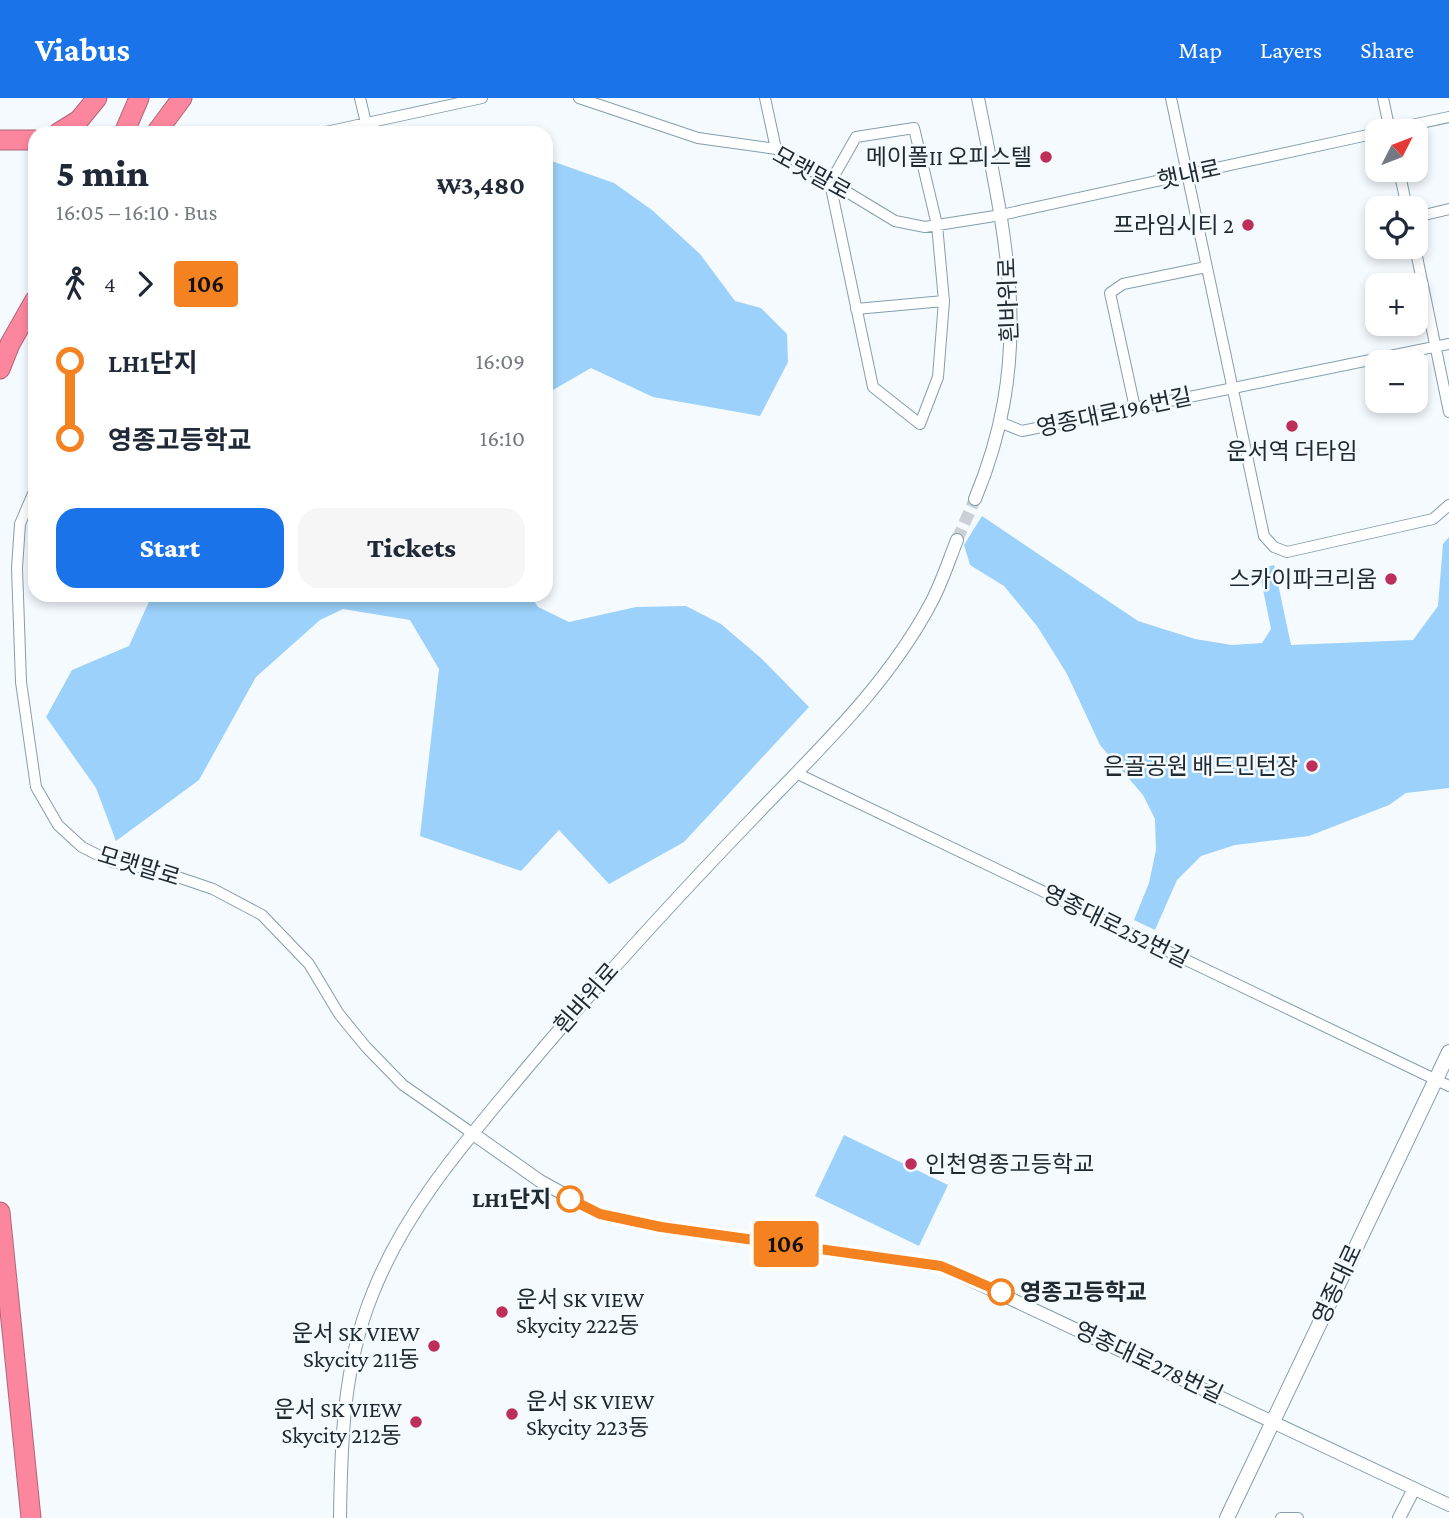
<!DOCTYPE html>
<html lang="en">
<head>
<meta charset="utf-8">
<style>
  body { margin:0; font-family:"Crimson Pro","Noto Sans KR",serif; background:#f6f6f7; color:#1f2937; height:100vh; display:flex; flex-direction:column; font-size:26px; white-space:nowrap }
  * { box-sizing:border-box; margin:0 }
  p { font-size:23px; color:#747a83 }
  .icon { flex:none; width:38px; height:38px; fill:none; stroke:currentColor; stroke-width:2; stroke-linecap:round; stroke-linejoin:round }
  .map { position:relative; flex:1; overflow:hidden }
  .drawer { position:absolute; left:28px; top:28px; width:525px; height:476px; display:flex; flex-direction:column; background:#fff; border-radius:21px; box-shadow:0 4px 10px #0003 }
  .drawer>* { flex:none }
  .badge { padding:0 14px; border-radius:5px; font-size:24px; line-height:46px }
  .needle { width:46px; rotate:48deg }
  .buttons { position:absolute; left:1365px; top:21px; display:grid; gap:14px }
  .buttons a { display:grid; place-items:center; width:63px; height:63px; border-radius:14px; background:#fff; box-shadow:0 4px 10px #0003; font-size:35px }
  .map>.badge { position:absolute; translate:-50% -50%; box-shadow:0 0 0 4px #fff }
  .legs { display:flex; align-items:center; gap:10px; height:77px; padding:0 28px; font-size:23px }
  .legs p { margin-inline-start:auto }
  .summary { display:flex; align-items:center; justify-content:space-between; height:119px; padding:0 28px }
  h1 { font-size:38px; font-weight:800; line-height:52px }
  .cta { display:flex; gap:14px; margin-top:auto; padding:14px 28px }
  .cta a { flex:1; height:80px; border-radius:21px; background:#1a73e8; color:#fff; font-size:28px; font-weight:800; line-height:80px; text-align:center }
  .cta a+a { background:#f6f6f7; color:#1f2937 }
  ul { padding:0 28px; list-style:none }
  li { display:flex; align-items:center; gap:24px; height:77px; font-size:26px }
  li i { display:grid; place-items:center; width:10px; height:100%; margin:0 9px; background:currentColor }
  li i::after { content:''; width:18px; height:18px; margin:-9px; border:5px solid; border-radius:50%; background:#fff }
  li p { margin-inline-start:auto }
  li:first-child i { background:linear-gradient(#0000 50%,currentColor 0) }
  li:last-child i { background:linear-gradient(currentColor 50%,#0000 0) }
  header { display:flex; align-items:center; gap:42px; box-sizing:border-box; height:98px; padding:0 35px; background:#1a73e8; color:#fff }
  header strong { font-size:33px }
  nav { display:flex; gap:38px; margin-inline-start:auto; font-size:24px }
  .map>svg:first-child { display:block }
</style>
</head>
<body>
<header>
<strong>Viabus</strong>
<nav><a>Map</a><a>Layers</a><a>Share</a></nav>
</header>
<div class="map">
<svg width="1449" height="1420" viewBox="0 0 1449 1420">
  <rect width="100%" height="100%" fill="#f5fafe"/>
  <!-- green -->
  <path fill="#9bd1fa" d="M546,61L614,85L652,112L700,156L735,203L761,210L787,236L788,264L760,318L653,299L591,270L546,296Z
    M982,418L1138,523L1195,541L1232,547L1262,545L1271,531L1259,471L1274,467L1291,547L1413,542L1438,508L1443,446L1449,439V690L1406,695L1389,707L1309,738L1235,747L1201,758L1177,782L1155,832L1134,822L1149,785L1156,752L1155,721L1143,697L1100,647L1067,576L1037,528L1004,488L970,467L964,447Z
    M152,497H530L538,509L569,524L636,509L686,508L721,526L762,561L809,609L684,744L609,786L559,732L521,773L420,738L439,571L410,522L343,511L320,522L256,579L199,682L116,743L96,690L46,619L72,572L129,548Z
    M844,1037L948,1087L919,1148L815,1098Z"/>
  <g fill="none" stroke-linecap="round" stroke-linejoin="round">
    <!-- tertiary-tunnel -->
    <path stroke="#cad0d5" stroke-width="12" stroke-dasharray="12 6" stroke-linecap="butt" d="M957,442L975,401"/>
    <defs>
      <path id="minor" d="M360,0L366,25
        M579,0L698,40L776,51L895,123L925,129L1001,117L1377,35
        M765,0L776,51
        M1171,0L1264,438L1274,449L1287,454L1433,421L1449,407
        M1383,0L1390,33
        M914,30L937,127L944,203L938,279L920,326L873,289L830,85L856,39Z
        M1383,33L1449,19
        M321,35L482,0
        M1399,72L1407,110
        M1416,119L1449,111
        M1415,149L1449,314
        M856,211L944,203
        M1135,310L1110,195L1123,186L1206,169
        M999,324L1022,333L1449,246
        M35,391L20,426L17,470L21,584L36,689L58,727L82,749L112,764L160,773L213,791L262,817L309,866L339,916L366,949L403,987L472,1035
        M796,675L1449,988
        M1281,1420H1298"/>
      <path id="tertiary" d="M975,401C1035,257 1007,146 978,0
        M472,1035L540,1083L600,1116L661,1129L941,1168L1449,1407
        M340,1420C341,1344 343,1269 372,1197C406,1110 467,1042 526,971C599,884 675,801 754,719C819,651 888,587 932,503C942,484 949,462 957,442
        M1399,1420L1414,1391"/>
      <path id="secondary" d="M1227,1420L1449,954"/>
      <path id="motorway" d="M58,35L79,22L97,0
        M124,35L139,0
        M156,35L182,0
        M0,42H35
        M0,271L10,246L35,202
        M0,1114L31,1420"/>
    </defs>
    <!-- minor casing -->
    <use href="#minor" stroke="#849daf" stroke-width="12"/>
    <!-- tertiary casing -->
    <use href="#tertiary" stroke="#849daf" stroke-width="14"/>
    <!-- secondary casing -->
    <use href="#secondary" stroke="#849daf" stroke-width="16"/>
    <!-- motorway casing -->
    <use href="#motorway" stroke="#af6678" stroke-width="21"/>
    <!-- minor -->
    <use href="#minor" stroke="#fff" stroke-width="10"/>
    <!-- tertiary -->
    <use href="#tertiary" stroke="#fff" stroke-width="12"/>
    <!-- secondary -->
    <use href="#secondary" stroke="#fff" stroke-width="14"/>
    <!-- motorway -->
    <use href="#motorway" stroke="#fc869d" stroke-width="19"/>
  </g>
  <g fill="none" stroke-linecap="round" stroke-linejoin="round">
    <defs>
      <path id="line-1" d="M570,1101L600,1116L661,1129L941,1168L1001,1194"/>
    </defs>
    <!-- line-1 casing -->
    <use href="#line-1" stroke="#fff" stroke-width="16"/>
    <!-- line-1 -->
    <use href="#line-1" stroke="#f58220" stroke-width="10"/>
  </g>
  <!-- markers -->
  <g fill="#bd2e58" stroke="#f5fafe" stroke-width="2.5">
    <circle cx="1046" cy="59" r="7"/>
    <circle cx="1248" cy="127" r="7"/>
    <circle cx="1292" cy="328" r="7"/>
    <circle cx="1391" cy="481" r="7"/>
    <circle cx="1312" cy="668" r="7"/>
    <circle cx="911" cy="1066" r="7"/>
    <circle cx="502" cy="1214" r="7"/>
    <circle cx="434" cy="1248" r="7"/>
    <circle cx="512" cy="1316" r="7"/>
    <circle cx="416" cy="1324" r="7"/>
  </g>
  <g fill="#fff" stroke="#f58220" stroke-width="3.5">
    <circle cx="570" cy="1101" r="12"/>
    <circle cx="1001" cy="1194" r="12"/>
  </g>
  <g text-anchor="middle" stroke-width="5" stroke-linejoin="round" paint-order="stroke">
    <!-- poi labels -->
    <g font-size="23" fill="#202a32" stroke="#f5fafe" text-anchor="end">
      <text x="1032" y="67">메이폴II 오피스텔</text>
      <text x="1234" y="135">프라임시티 2</text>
      <text x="1292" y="361" text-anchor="middle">운서역 더타임</text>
      <text x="1377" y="489">스카이파크리움</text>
      <text x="1298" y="676">은골공원 배드민턴장</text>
      <text x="925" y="1074" text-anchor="start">인천영종고등학교</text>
      <text x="516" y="1209" text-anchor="start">운서 SK VIEW<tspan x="516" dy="26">Skycity 222동</tspan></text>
      <text x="420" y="1243">운서 SK VIEW<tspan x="420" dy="26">Skycity 211동</tspan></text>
      <text x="526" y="1311" text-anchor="start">운서 SK VIEW<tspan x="526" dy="26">Skycity 223동</tspan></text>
      <text x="402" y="1319">운서 SK VIEW<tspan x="402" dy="26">Skycity 212동</tspan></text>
    </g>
    <!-- street labels -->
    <g font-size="23" fill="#202a32" stroke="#f5fafe">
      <text transform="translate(812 75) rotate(29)" y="8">모랫말로</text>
      <text transform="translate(1189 76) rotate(-12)" y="8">햇내로</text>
      <text transform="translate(1008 202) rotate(-92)" y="8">흰바위로</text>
      <text transform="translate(1114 314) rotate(-12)" y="8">영종대로196번길</text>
      <text transform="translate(139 768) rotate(17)" y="8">모랫말로</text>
      <text transform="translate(1116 828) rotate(26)" y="8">영종대로252번길</text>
      <text transform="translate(586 900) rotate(-49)" y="8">흰바위로</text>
      <text transform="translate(1337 1186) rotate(-65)" y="8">영종대로</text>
      <text transform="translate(1149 1264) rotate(25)" y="8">영종대로278번길</text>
    </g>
    <!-- stop labels -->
    <g font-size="23" font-weight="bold" fill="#202a32" stroke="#f5fafe" text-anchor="end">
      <text x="551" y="1109">LH1단지</text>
      <text x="1020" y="1202" text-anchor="start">영종고등학교</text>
    </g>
  </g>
</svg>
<div class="buttons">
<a><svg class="needle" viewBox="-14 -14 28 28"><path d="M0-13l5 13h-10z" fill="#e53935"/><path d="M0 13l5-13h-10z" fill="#747a83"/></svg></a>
<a><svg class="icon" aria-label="locate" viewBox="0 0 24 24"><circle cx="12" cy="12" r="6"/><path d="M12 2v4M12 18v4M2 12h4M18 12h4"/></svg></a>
<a>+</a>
<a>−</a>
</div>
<b class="badge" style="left:786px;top:1146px;background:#f58220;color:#111">106</b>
<section class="drawer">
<div class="summary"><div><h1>5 min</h1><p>16:05 – 16:10 · Bus</p></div><b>₩3,480</b></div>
<div class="legs"><svg class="icon" aria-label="walk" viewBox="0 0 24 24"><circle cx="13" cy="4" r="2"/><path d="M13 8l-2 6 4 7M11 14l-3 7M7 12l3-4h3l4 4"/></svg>4<svg class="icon" aria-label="forward" viewBox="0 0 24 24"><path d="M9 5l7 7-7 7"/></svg><b class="badge" style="background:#f58220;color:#111">106</b></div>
<ul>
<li><i style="color:#f58220"></i><b>LH1단지</b><p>16:09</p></li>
<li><i style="color:#f58220"></i><b>영종고등학교</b><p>16:10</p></li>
</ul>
<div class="cta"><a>Start</a><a>Tickets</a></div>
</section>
</div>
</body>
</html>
